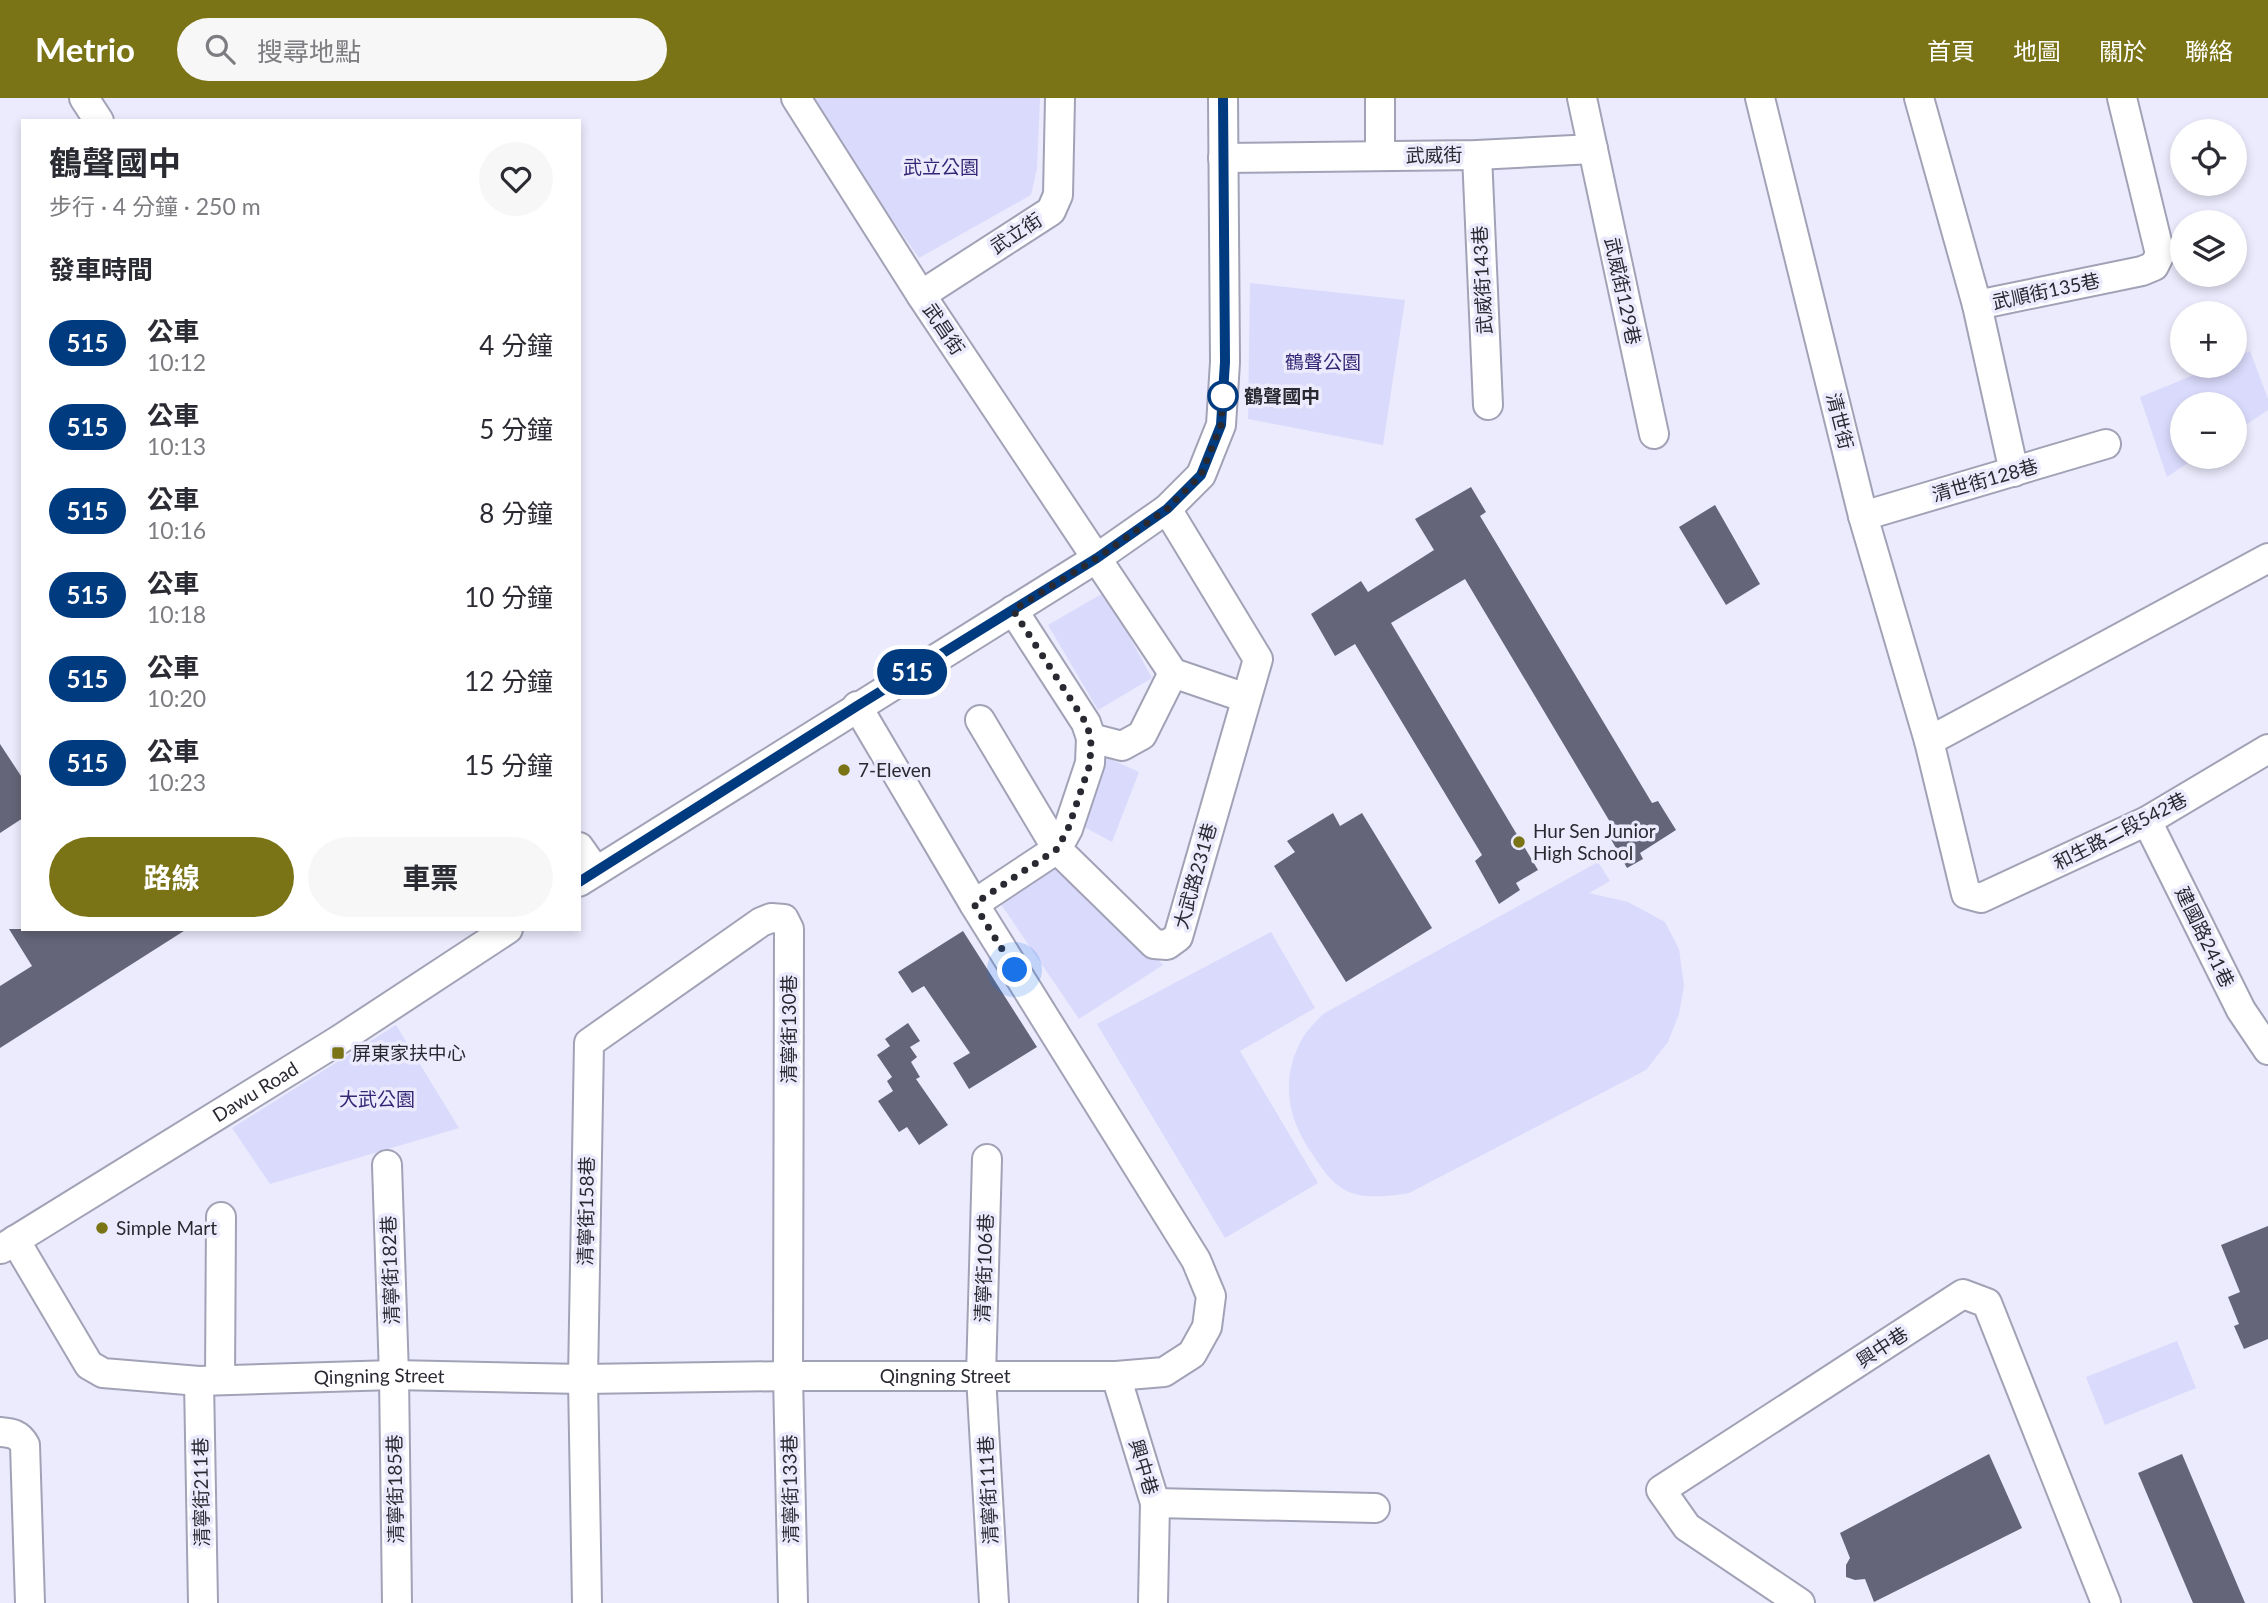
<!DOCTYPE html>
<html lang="zh-TW">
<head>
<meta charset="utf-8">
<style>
  body { margin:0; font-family:Lato,"Noto Sans TC",sans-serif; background:#f7f7f7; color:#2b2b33; height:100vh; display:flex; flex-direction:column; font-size:26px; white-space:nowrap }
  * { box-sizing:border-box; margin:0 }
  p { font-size:23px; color:#7c7c81 }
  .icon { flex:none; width:38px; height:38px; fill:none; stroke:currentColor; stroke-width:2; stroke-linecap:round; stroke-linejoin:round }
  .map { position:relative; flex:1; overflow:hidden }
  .drawer { position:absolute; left:21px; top:21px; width:560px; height:812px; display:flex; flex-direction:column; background:#fff; border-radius:0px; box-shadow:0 4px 10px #0003 }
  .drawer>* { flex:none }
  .badge { padding:0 14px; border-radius:23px; font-size:24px; line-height:46px }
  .controls { position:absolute; left:2170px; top:21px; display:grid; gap:14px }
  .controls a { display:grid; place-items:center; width:77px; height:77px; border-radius:50%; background:#fff; box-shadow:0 4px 10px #0003; font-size:35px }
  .you { position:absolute; width:35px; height:35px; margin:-18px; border:5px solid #fff; border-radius:50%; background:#1a73e8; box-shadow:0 0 0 10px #1a73e833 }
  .map>.badge { position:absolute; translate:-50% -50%; box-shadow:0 0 0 4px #fff }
  h2 { padding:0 28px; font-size:26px; line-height:63px }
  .round { display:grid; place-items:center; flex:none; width:74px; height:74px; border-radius:37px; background:#f7f7f7 }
  .overview { display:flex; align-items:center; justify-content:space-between; height:119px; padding:0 28px }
  h1 { font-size:33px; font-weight:700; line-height:52px }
  .button { display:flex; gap:14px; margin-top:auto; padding:14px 28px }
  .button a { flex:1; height:80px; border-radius:42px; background:#7a7417; color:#fff; font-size:28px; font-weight:700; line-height:80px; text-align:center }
  .button a+a { background:#f7f7f7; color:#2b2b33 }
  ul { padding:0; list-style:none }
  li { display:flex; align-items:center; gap:21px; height:84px; padding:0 28px }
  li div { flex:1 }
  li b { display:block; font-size:26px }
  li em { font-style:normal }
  li .badge { min-width:77px; font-weight:700; text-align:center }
  header { display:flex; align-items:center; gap:42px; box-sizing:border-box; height:98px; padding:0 35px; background:#7a7417; color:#fff }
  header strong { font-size:33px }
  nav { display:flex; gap:38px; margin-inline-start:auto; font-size:24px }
  .search { width:490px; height:63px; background:#f7f7f7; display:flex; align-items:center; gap:18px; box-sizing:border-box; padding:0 24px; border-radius:38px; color:#7c7c81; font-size:26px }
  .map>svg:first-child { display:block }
</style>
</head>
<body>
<header>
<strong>Metrio</strong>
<div class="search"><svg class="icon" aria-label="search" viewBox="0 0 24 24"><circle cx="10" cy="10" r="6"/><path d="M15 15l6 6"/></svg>搜尋地點</div>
<nav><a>首頁</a><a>地圖</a><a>關於</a><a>聯絡</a></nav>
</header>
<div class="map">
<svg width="2268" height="1505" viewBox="0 0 2268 1505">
  <rect width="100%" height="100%" fill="#ebebfd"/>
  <!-- green -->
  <path fill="#dadafc" d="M806,0H1040L1037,71L1031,97L919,160Z
    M1250,185L1405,202L1383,347L1248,321Z
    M2250,253L2268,301V312L2235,334V306H2182V359H2197L2167,379L2140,299L2216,268H2235V260Z
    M1105,494L1152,580L1098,612L1048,527Z
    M1099,656L1139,674L1112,744L1071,722Z
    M1059,763L1098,796L1163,867L1079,921L996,799Z
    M1598,764L1610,783L1589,795L1628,804L1665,824L1679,851L1684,888L1679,916L1668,944L1646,972L1409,1095C1389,1098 1364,1102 1345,1092C1331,1085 1321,1069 1313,1057C1287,1021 1280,981 1302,941C1307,932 1316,924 1323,916Z
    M1271,834L1315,910L1240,953L1318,1085L1225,1140L1097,926Z
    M396,927L459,1030L270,1086L232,1030Z
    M2177,1243L2196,1290L2105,1327L2086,1279Z"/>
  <!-- building -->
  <path fill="#656579" d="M1471,389L1486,414L1480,418L1652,705L1658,703L1676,732L1640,755L1643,761L1627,770L1607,734L1613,729L1465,481L1391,525L1538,772L1516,785L1520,792L1499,806L1475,763L1482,757L1355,546L1335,558L1311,516L1361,483L1368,494L1434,452L1415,421Z
    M1715,407L1760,486L1726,507L1679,429Z
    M0,646L23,681V720L0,735Z
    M1333,715L1340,728L1362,715L1432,830L1346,884L1274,768L1295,754L1287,743Z
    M9,831H187L0,950V888L32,868Z
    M963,833L1037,949L969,991L953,965L970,955L924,888L912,895L898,874Z
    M908,925L920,943L910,949L917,959L911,964L920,979L916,981L948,1027L919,1047L907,1029L899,1034L878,1003L893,993L887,983L892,979L877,957L890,948L885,941Z
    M2268,1128V1241L2244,1251L2234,1228L2239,1226L2228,1199L2240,1194L2221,1147Z
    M1989,1356L2022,1430L1874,1504L1865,1481L1855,1482L1846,1479V1467L1850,1460L1840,1435Z
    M2182,1356L2245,1505H2193L2138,1375Z"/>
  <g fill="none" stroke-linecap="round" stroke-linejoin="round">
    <defs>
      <g id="minor">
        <path d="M84,0L99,23"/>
        <path d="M796,0L921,197L1173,575L1246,600"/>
        <path d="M1380,0V58"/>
        <path d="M1582,0L1654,336"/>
        <path d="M1760,0L1863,418L1929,643L1966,796L1981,800L2147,723L2268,651"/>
        <path d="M1919,0L1977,207L2014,374"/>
        <path d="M1477,57L1488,307"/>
        <path d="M1223,60L1477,57L1593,51"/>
        <path d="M921,197L1051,113L1058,97L1060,0"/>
        <path d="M1977,207L2142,173L2154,168L2160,156L2122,0"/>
        <path d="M1863,418L2106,346"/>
        <path d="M980,622L1057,751L1154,846L1167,847L1178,839L1258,561L1167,411"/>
        <path d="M1091,640L1122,648L1142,637L1173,575"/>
        <path d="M1929,643L2268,460"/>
        <path d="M2147,723L2241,912L2268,952"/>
        <path d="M579,749L596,773"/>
        <path d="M579,784L1097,460L1167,411L1201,377L1221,327L1225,264L1223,0"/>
        <path d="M974,806L1057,751L1068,731L1090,665L1091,640L1086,625L1013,512"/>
        <path d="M987,1061L981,1278L994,1505"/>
        <path d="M387,1067L394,1277L397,1505"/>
        <path id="s1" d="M15,1142L89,1267L103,1275L199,1283L394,1277L583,1281L788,1278H1116L1164,1274L1192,1256L1207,1229L1211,1198L1196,1162L974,806L857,608"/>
        <path id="s2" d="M1,1151L339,942L508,831"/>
        <path d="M1116,1278L1155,1405L1153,1505"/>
        <path d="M220,1282L221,1119"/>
        <path d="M199,1283L203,1505"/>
        <path d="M0,1334C12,1335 19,1336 25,1347L30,1505"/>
        <path d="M1155,1405L1375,1410"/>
        <path d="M587,1505L583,1281L589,945L761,824L771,820L784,821L789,831L788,1278L793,1505"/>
        <path d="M1800,1505L1687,1429L1661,1392L1963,1196L1987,1205L2106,1505"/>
      </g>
    </defs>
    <!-- minor casing -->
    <use href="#minor" stroke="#a2a2b7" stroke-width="32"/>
    <!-- minor -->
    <use href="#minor" stroke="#fff" stroke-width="28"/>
  </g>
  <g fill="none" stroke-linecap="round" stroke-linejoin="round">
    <defs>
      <path id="line" d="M579,784L857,608L1097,460L1167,411L1201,377L1221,327L1225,264L1223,0"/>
    </defs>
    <!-- line casing -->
    <use href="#line" stroke="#fff" stroke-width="16"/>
    <!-- line -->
    <use href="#line" stroke="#003b80" stroke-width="10"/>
    <!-- walk -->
    <path stroke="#292932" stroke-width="7" stroke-dasharray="0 12.6" d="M1015,872L974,806L1057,751L1068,731L1090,666L1091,640L1086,625L1013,512L1097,460L1167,411L1201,377L1221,327L1223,298"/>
  </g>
  <!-- markers -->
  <circle fill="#fff" stroke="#003b80" stroke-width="3.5" cx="1223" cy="298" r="14"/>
  <g fill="#7a7417" stroke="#ebebfd" stroke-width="2.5">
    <circle cx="844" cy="672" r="7"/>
    <circle cx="1519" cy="744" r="7"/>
    <rect x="331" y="948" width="14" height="14" rx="3.5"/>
    <circle cx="102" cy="1130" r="7"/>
  </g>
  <g text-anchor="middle" stroke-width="7" stroke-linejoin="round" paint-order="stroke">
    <!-- street labels -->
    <g font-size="19" fill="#292932" stroke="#ebebfd">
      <text transform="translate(1434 57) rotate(-1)" y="7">武威街</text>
      <text transform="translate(1016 135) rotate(-33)" y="7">武立街</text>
      <text transform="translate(1482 182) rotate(-93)" y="7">武威街143巷</text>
      <text transform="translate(1623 193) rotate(78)" y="7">武威街129巷</text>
      <text transform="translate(2046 193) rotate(-12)" y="7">武順街135巷</text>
      <text transform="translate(944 231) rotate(56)" y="7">武昌街</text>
      <text transform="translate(1840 323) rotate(76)" y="7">清世街</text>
      <text transform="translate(1985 382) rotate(-16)" y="7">清世街128巷</text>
      <text transform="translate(2120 733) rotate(-27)" y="7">和生路二段542巷</text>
      <text transform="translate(1195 778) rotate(-74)" y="7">大武路231巷</text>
      <text transform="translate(2205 839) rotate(64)" y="7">建國路241巷</text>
      <text transform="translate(789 931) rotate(-90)" y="7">清寧街130巷</text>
      <text dy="7" stroke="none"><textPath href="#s2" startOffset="299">Dawu Road</textPath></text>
      <text transform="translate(586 1113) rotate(-89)" y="7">清寧街158巷</text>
      <text transform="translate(984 1170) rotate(-88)" y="7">清寧街106巷</text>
      <text transform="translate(390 1172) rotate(-92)" y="7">清寧街182巷</text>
      <text transform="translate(1882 1249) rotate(-33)" y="7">興中巷</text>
      <text dy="7" stroke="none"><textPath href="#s1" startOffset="1004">Qingning Street</textPath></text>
      <text dy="7" stroke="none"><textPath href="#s1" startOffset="438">Qingning Street</textPath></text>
      <text transform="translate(1144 1369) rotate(73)" y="7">興中巷</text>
      <text transform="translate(395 1391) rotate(-91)" y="7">清寧街185巷</text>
      <text transform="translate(790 1391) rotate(-91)" y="7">清寧街133巷</text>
      <text transform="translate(988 1392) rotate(-93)" y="7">清寧街111巷</text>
      <text transform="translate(201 1394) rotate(-91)" y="7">清寧街211巷</text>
    </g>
    <!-- park labels -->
    <g font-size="19" fill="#362776" stroke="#ebebfd">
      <text x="941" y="76">武立公園</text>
      <text x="1323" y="271">鶴聲公園</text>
      <text x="377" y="1008">大武公園</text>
    </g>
    <!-- stop labels -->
    <g font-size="19" font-weight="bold" fill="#292932" stroke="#ebebfd" text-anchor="start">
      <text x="1244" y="305">鶴聲國中</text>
    </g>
    <!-- poi labels -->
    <g font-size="19" fill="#292932" stroke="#ebebfd" text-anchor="start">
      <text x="858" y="679">7-Eleven</text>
      <text x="1533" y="740">Hur Sen Junior<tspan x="1533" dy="22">High School</tspan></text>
      <text x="352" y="962">屏東家扶中心</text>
      <text x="116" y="1137">Simple Mart</text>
    </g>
  </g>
</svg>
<div class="controls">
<a><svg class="icon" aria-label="locate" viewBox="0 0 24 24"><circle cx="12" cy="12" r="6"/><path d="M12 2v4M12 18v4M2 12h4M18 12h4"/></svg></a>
<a><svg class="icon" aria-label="layers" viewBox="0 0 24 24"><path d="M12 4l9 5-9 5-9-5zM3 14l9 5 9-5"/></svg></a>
<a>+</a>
<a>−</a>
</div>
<div class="you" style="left:1015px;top:872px"></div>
<b class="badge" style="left:912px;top:574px;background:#003b80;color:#fff">515</b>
<section class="drawer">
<div class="overview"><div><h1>鶴聲國中</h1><p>步行 · 4 分鐘 · 250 m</p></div><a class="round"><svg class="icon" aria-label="heart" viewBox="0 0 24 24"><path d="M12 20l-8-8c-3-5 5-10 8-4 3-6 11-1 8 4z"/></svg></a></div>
<h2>發車時間</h2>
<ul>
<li><span class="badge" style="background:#003b80;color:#fff">515</span><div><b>公車</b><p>10:12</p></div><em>4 分鐘</em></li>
<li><span class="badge" style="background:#003b80;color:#fff">515</span><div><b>公車</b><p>10:13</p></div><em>5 分鐘</em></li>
<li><span class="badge" style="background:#003b80;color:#fff">515</span><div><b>公車</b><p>10:16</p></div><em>8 分鐘</em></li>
<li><span class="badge" style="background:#003b80;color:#fff">515</span><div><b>公車</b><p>10:18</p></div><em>10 分鐘</em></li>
<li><span class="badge" style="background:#003b80;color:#fff">515</span><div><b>公車</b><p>10:20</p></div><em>12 分鐘</em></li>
<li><span class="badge" style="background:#003b80;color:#fff">515</span><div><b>公車</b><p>10:23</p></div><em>15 分鐘</em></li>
</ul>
<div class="button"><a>路線</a><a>車票</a></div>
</section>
</div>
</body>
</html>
